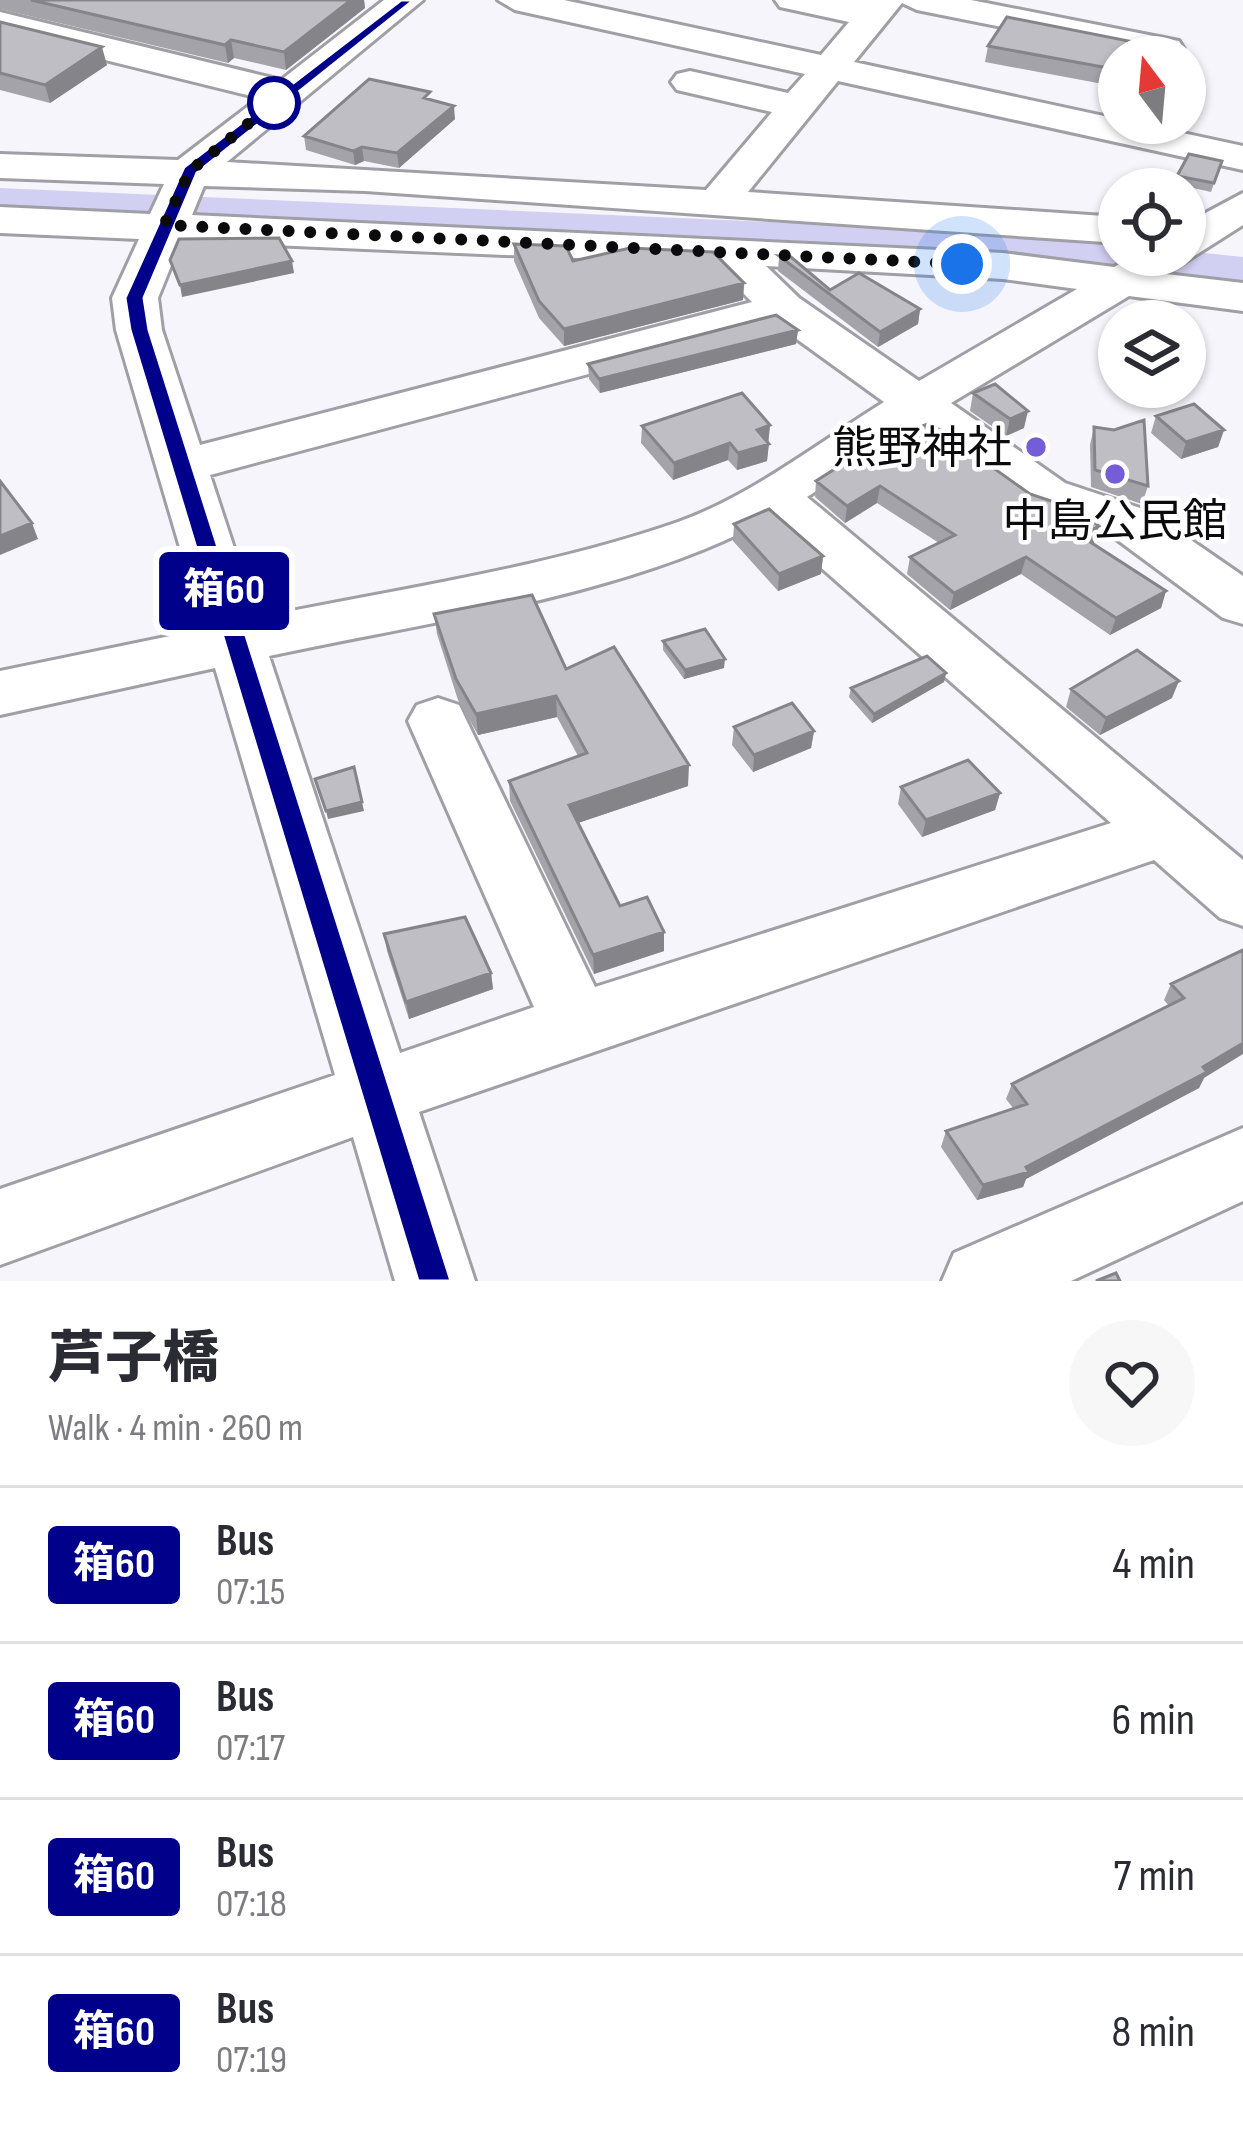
<!DOCTYPE html>
<html lang="en">
<head>
<meta charset="utf-8">
<style>
  body { margin:0; font-family:"Sofia Sans Condensed","Noto Sans JP",sans-serif; background:#f7f7f7; color:#2b2b33; height:100vh; display:flex; flex-direction:column; font-size:45px; white-space:nowrap }
  * { box-sizing:border-box; margin:0 }
  p { font-size:39px; color:#7c7c81 }
  .icon { flex:none; width:66px; height:66px; fill:none; stroke:currentColor; stroke-width:2; stroke-linecap:round; stroke-linejoin:round }
  .map { position:relative; height:1281px; overflow:hidden }
  .sheet { display:flex; flex-direction:column; background:#fff; flex:1 }
  .sheet>* { flex:none }
  .badge { padding:0 24px; border-radius:9px; font-size:42px; line-height:78px }
  .needle { width:78px; rotate:344deg }
  .fabs { position:absolute; left:1098px; top:36px; display:grid; gap:24px }
  .fabs a { display:grid; place-items:center; width:108px; height:108px; border-radius:50%; background:#fff; box-shadow:0 3px 9px #0004; font-size:60px }
  .you { position:absolute; width:60px; height:60px; margin:-30px; border:9px solid #fff; border-radius:50%; background:#1a73e8; box-shadow:0 0 0 18px #1a73e833 }
  .map>.badge { position:absolute; translate:-50% -50%; box-shadow:0 0 0 6px #fff }
  .round { display:grid; place-items:center; flex:none; width:126px; height:126px; border-radius:63px; background:#f7f7f7 }
  .summary { display:flex; align-items:center; justify-content:space-between; height:204px; padding:0 48px }
  h1 { font-size:57px; font-weight:800; line-height:90px }
  ul { padding:0; list-style:none }
  li { display:flex; align-items:center; gap:36px; height:156px; padding:0 48px; border-top:3px solid #e1e1e2 }
  li div { flex:1 }
  li b { display:block; font-size:45px }
  li em { font-style:normal }
  li .badge { min-width:132px; font-weight:700; text-align:center }
  .map>svg:first-child { display:block }
</style>
</head>
<body>
<div class="map">
<svg width="1243" height="1281" viewBox="0 0 1243 1281">
  <rect width="100%" height="100%" fill="#f5f5fb"/>
  <g fill="none" stroke-linecap="round" stroke-linejoin="round">
    <!-- river -->
    <path fill="#d2d0f2" fill-rule="evenodd" d="M0,188L1021,233L1119,244V255H1185V251L1243,257V289L1021,265L0,218Z"/>
    <defs>
      <path id="minor" d="M384,0H423L227,162L706,190L772,112L677,90L671,82L677,74L690,71L788,93L805,74L515,10L498,0H564L821,55L849,22L780,7L775,0H971L1179,41L1184,49L1179,57H1151L917,10L902,3L854,62L1243,146V170L838,81L748,192L1119,217V243L365,191L204,186L192,215L1003,253L1114,267L1135,255H1185V224L1243,193V225L1166,274L1243,283V311L1129,296L951,403L1065,483L1149,511L1243,576V624L1223,618L1111,535L1029,507L916,426L807,497L1243,860V926L1220,918L1154,860L419,1112L475,1281H395L353,1137L0,1265V1189L335,1075L215,668L0,715V671L204,629L116,330L112,298L139,239L0,233V207L150,214L164,184L0,178V154L178,160L259,98L0,34V12L281,80ZM181,241L714,264L752,302L200,445L162,330L158,298ZM766,266L1003,279L1077,289L919,381L799,298ZM776,324L884,402C818,443 751,496 678,522C543,569 396,589 257,618L210,475ZM767,520L1111,823L595,987L459,705L438,698L417,705L408,721L534,1007L400,1053L269,656C430,621 623,597 767,520Z
        M1243,1128V1201L1071,1281H942L954,1253Z"/>
    </defs>
    <!-- minor casing -->
    <use href="#minor" stroke="#9f9fa5" stroke-width="6"/>
    <!-- minor -->
    <use href="#minor" fill="#fff" fill-rule="evenodd"/>
  </g>
  <!-- wall -->
  <path fill="#a3a3a9" d="M0,0H364L365,8L286,70L234,58L228,63L0,9Z
    M0,22L107,65L50,103L0,90Z
    M988,46L1119,57V87L985,62Z
    M430,100L455,119L399,168L364,161L355,165L306,150L304,136Z
    M1222,161L1211,192L1175,184L1177,176Z
    M514,244L573,261L744,283L743,300L564,346L539,318L514,261Z
    M779,256L830,290L920,309L918,324L878,347L778,271Z
    M798,330L796,344L600,393L589,379L588,364Z
    M973,393L1024,428L1006,436L970,411Z
    M1156,416L1224,430L1218,447L1181,459L1151,433Z
    M770,425L767,461L737,470L728,460L673,480L641,443L642,426Z
    M1094,427L1114,430L1148,486L1142,504L1091,487L1090,445Z
    M816,481L1030,494L1099,526L1093,544L1166,591L1161,608L1110,635L1021,574L950,610L907,574L910,557L939,543L877,503L845,523L815,497Z
    M734,524L823,556L821,574L778,591L733,541Z
    M434,614L566,669L688,786L578,823L620,906L664,932V951L594,974L510,801L509,781L578,756L557,717L478,735L458,700L437,634Z
    M663,641L724,668L684,679L663,650Z
    M946,673L944,682L872,723L849,697L851,688Z
    M1071,689L1172,698L1100,735L1066,707Z
    M734,727L814,731L811,748L753,772L732,745Z
    M901,787L1000,793L995,810L922,837L898,804Z
    M384,934L491,973L493,989L409,1019L387,951Z
    M1243,950L1204,1078L1199,1088L1026,1179L1023,1187L977,1200L941,1147L946,1131L1013,1108L1006,1099L1012,1084L1169,1006L1164,1000L1171,984Z"/>
  <!-- shaded-wall -->
  <path fill="#858589" d="M351,0H364L365,8L286,70L284,52Z
    M231,40L234,58L228,63L225,45Z
    M102,47L107,65L50,103L45,85Z
    M454,106L455,119L399,168L397,153Z
    M362,147L364,161L355,165L353,151Z
    M292,261L294,273L182,297L180,285Z
    M744,283L743,300L564,346V329Z
    M920,309L918,324L878,347L880,332Z
    M798,330L796,344L600,393L599,379Z
    M1028,411L1024,428L1006,436L1010,419Z
    M770,425L768,442L756,447L757,430Z
    M1224,430L1218,447L1181,459L1186,442Z
    M730,443L728,460L673,480L674,463Z
    M769,444L767,461L737,470L738,453Z
    M880,486L877,503L845,523L847,506Z
    M32,523L38,539L0,555V536Z
    M1099,526L1094,543L1076,553L1081,536Z
    M823,556L821,574L778,591L779,574Z
    M1026,557L1021,574L950,610L954,593Z
    M1166,591L1161,608L1110,635L1116,618Z
    M725,659L724,668L684,679L685,670Z
    M946,673L944,682L872,723L874,714Z
    M1179,681L1172,698L1100,735L1106,718Z
    M556,696L557,717L478,735L476,714Z
    M814,731L811,748L753,772L754,755Z
    M689,765L688,786L569,826V805Z
    M1000,793L995,810L922,837L926,820Z
    M362,802L364,811L328,819L326,811Z
    M664,932V951L594,974L593,955Z
    M491,973L493,989L409,1019L406,1002Z
    M1243,1043V1054L1204,1078L1199,1088L1026,1179L1023,1187L977,1200L983,1185L1026,1167Z"/>
  <!-- building -->
  <path fill="#bebec4" stroke="#858589" stroke-width="3" d="M31,0H351L284,52L231,40L225,45Z
    M1007,17L1154,46L1149,57H1119V70L988,46Z
    M0,22L102,47L45,85L0,73Z
    M369,79L430,92L424,98L454,106L397,153L362,147L353,151L304,136Z
    M1189,154L1222,161L1214,183L1177,176Z
    M279,238L292,261L180,285L170,260L179,239Z
    M514,244L566,246L573,261L630,248L713,252L744,283L564,329L539,301Z
    M779,256L791,257L830,290L859,273L920,309L880,332Z
    M776,315L798,330L599,379L588,364Z
    M995,384L1028,411L1010,419L973,393Z
    M742,393L770,425L757,430L769,444L738,453L730,443L674,463L642,426Z
    M1194,404L1224,430L1186,442L1156,416Z
    M1144,420L1148,486L1095,470L1094,427L1114,430Z
    M930,423L1030,494L1078,510L1099,526L1081,536L1166,591L1116,618L1026,557L954,593L910,557L955,535L880,486L847,506L816,481L866,449Z
    M0,481L32,523L0,536Z
    M769,509L823,556L779,574L734,524Z
    M532,595L566,669L614,647L689,765L569,805L620,906L647,897L664,932L593,955L509,781L587,753L556,696L476,714L456,679L434,614Z
    M705,629L725,659L685,670L663,641Z
    M1137,650L1179,681L1106,718L1071,689Z
    M927,656L946,673L874,714L851,688Z
    M792,703L814,731L754,755L734,727Z
    M968,760L1000,793L926,820L901,787Z
    M354,767L362,802L326,811L315,779Z
    M465,917L491,973L406,1002L384,934Z
    M1243,950V1043L1203,1067L1207,1072L1026,1167L1029,1172L983,1185L946,1131L1027,1104L1012,1084L1184,998L1171,984Z
    M1116,1273L1120,1281H1096Z"/>
  <!-- line -->
  <path fill="#00008b" stroke="#fff" stroke-width="3" d="M401,0H414L197,173L144,298L149,330L451,1281H418L130,330L125,298L184,167Z"/>
  <g fill="none" stroke-linecap="round" stroke-linejoin="round">
    <!-- walk -->
    <path stroke="#0b0b0d" stroke-width="12" stroke-dasharray="0 21.6" d="M274,103L286,93L190,171L164,225L962,264"/>
  </g>
  <!-- markers -->
  <circle fill="#fff" stroke="#00008b" stroke-width="6" cx="274" cy="103" r="24"/>
  <g fill="#745dd7" stroke="#fff" stroke-width="4.5">
    <circle cx="1036" cy="447" r="12"/>
    <circle cx="1115" cy="474" r="12"/>
  </g>
  <g text-anchor="middle" stroke-width="9" stroke-linejoin="round" paint-order="stroke">
    <!-- poi labels -->
    <g font-size="45" fill="#0b0b0d" stroke="#fff" text-anchor="end">
      <text x="1012" y="463">熊野神社</text>
      <text x="1115" y="536" text-anchor="middle">中島公民館</text>
    </g>
  </g>
</svg>
<div class="fabs">
<a><svg class="needle" viewBox="-14 -14 28 28"><path d="M0-13l5 13h-10z" fill="#e53935"/><path d="M0 13l5-13h-10z" fill="#7c7c81"/></svg></a>
<a><svg class="icon" aria-label="locate" viewBox="0 0 24 24"><circle cx="12" cy="12" r="6"/><path d="M12 2v4M12 18v4M2 12h4M18 12h4"/></svg></a>
<a><svg class="icon" aria-label="layers" viewBox="0 0 24 24"><path d="M12 4l9 5-9 5-9-5zM3 14l9 5 9-5"/></svg></a>
</div>
<div class="you" style="left:962px;top:264px"></div>
<b class="badge" style="left:224px;top:591px;background:#00008b;color:#fff">箱60</b>
</div>
<section class="sheet">
<div class="summary"><div><h1>芦子橋</h1><p>Walk · 4 min · 260 m</p></div><a class="round"><svg class="icon" aria-label="heart" viewBox="0 0 24 24"><path d="M12 20l-8-8c-3-5 5-10 8-4 3-6 11-1 8 4z"/></svg></a></div>
<ul>
<li><span class="badge" style="background:#00008b;color:#fff">箱60</span><div><b>Bus</b><p>07:15</p></div><em>4 min</em></li>
<li><span class="badge" style="background:#00008b;color:#fff">箱60</span><div><b>Bus</b><p>07:17</p></div><em>6 min</em></li>
<li><span class="badge" style="background:#00008b;color:#fff">箱60</span><div><b>Bus</b><p>07:18</p></div><em>7 min</em></li>
<li><span class="badge" style="background:#00008b;color:#fff">箱60</span><div><b>Bus</b><p>07:19</p></div><em>8 min</em></li>
</ul>
</section>
</body>
</html>
